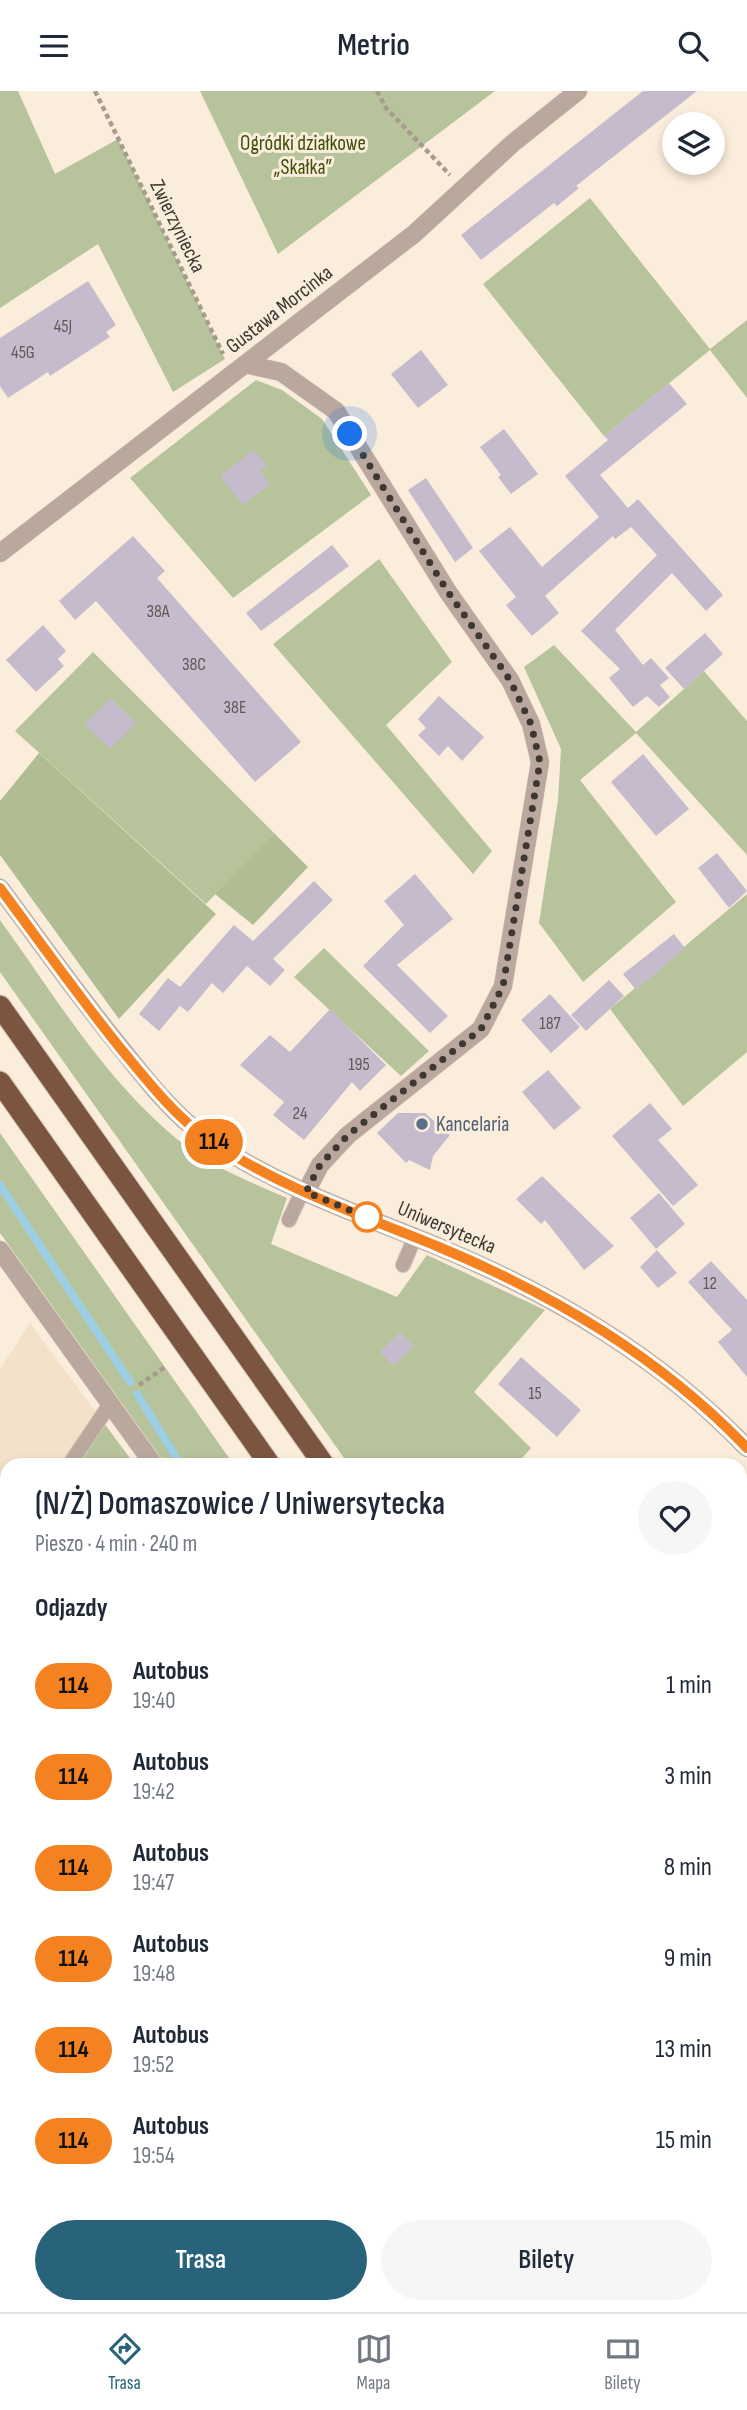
<!DOCTYPE html>
<html lang="pl">
<head>
<meta charset="utf-8">
<style>
  body { margin:0; font-family:"Sofia Sans Condensed",sans-serif; background:#f6f6f7; color:#1f2937; height:100vh; display:flex; flex-direction:column; font-size:26px; white-space:nowrap }
  * { box-sizing:border-box; margin:0 }
  p { font-size:23px; color:#747a83 }
  .icon { flex:none; width:38px; height:38px; fill:none; stroke:currentColor; stroke-width:2; stroke-linecap:round; stroke-linejoin:round }
  .map { position:relative; flex:1; overflow:hidden }
  .sheet { position:absolute; left:0px; top:1367px; width:747px; height:856px; display:flex; flex-direction:column; background:#fff; border-radius:21px 21px 0 0; box-shadow:0 4px 10px #0003 }
  .sheet>* { flex:none }
  .badge { padding:0 14px; border-radius:23px; font-size:24px; line-height:46px }
  .controls { position:absolute; left:662px; top:21px; display:grid; gap:14px }
  .controls a { display:grid; place-items:center; width:63px; height:63px; border-radius:50%; background:#fff; box-shadow:0 4px 10px #0003; font-size:35px }
  .you { position:absolute; width:35px; height:35px; margin:-18px; border:5px solid #fff; border-radius:50%; background:#1a73e8; box-shadow:0 0 0 10px #1a73e833 }
  .map>.badge { position:absolute; translate:-50% -50%; box-shadow:0 0 0 4px #fff }
  h2 { padding:0 35px; font-size:26px; line-height:63px }
  .round { display:grid; place-items:center; flex:none; width:74px; height:74px; border-radius:37px; background:#f6f6f7 }
  .overview { display:flex; align-items:center; justify-content:space-between; height:119px; padding:0 35px }
  h1 { font-size:33px; font-weight:600; line-height:52px }
  .primary-button { display:flex; gap:14px; margin-top:auto; padding:14px 35px }
  .primary-button a { flex:1; height:80px; border-radius:42px; background:#28637b; color:#fff; font-size:28px; font-weight:600; line-height:80px; text-align:center }
  .primary-button a+a { background:#f6f6f7; color:#1f2937 }
  ul { padding:0; list-style:none }
  li { display:flex; align-items:center; gap:21px; height:91px; padding:0 35px }
  li div { flex:1 }
  li b { display:block; font-size:26px }
  li em { font-style:normal }
  li .badge { min-width:77px; font-weight:700; text-align:center }
  header { display:flex; justify-content:space-between; align-items:center; height:91px; padding:0 35px; background:#fff; font-size:32px; font-weight:600 }
  .tabs { display:flex; justify-content:space-around; align-items:center; height:98px; border-top:2px solid #e0e1e3; background:#fff; font-size:19px; color:#747a83 }
  .tabs a { display:grid; justify-items:center; gap:4px }
  .tabs .selected { color:#28637b }
  .map>svg:first-child { display:block }
</style>
</head>
<body>
<header><svg class="icon" aria-label="menu" viewBox="0 0 24 24"><path d="M4 6h16M4 12h16M4 18h16"/></svg>Metrio<svg class="icon" aria-label="search" viewBox="0 0 24 24"><circle cx="10" cy="10" r="6"/><path d="M15 15l6 6"/></svg></header>
<div class="map">
<svg width="747" height="2221" viewBox="0 0 747 2221">
  <rect width="100%" height="100%" fill="#fbeddc"/>
  <!-- built -->
  <path fill="#f4e1ca" d="M30,1232L101,1328L69,1374H7V1460L0,1470V1278Z"/>
  <!-- green -->
  <path fill="#b7c39a" d="M0,0H18L55,83L118,48L225,268L173,301L98,153L0,217Z
    M200,0H495L278,163Z
    M590,107L710,258L747,229V307L710,259L604,345L483,193Z
    M256,289L282,299L322,328L371,404L233,507L130,387Z
    M379,468L452,571L386,634L492,760L473,783L273,553Z
    M554,554L636,641L704,580L747,630V764L636,642L580,689L676,811L583,891L539,832L558,709L561,658L524,576Z
    M93,561L274,742L206,813L15,640Z
    M747,803V961L683,1015L610,918Z
    M0,829C57,908 109,996 187,1056C216,1078 253,1092 287,1107L271,1153L397,1206L427,1164L545,1219L474,1301L531,1357L516,1374H349L0,881Z
    M324,857L429,960L401,985L294,886Z
    M0,1042L234,1374H166L0,1142Z
    M101,1328L135,1374H69Z
    M7,1460V1804L0,1813V1470Z
    M740,1590L747,1597V1934L740,1925Z
    M740,2093L747,2103V2221H680L677,2216H740Z"/>
  <!-- forest -->
  <path fill="#b0bd92" d="M39,662L216,823L119,928L0,764V710Z
    M274,742L308,776L253,834L215,803Z"/>
  <g fill="none" stroke-linecap="round" stroke-linejoin="round">
    <!-- stream -->
    <path stroke="#9ccfe3" stroke-width="8" d="M0,1094L130,1291
      M137,1303L181,1374
      M740,2177L747,2187"/>
  </g>
  <!-- building -->
  <path fill="#c6bbcc" d="M643,0H697L576,95L579,97L557,115L554,112L481,169L461,144Z
    M88,190L116,234L106,241L110,246L50,285L48,281L8,307L0,295V247Z
    M421,259L448,294L418,317L391,283Z
    M669,292L687,313L600,384L628,417L638,408L723,504L706,520L672,482L615,539L643,574L651,567L669,587L660,594L670,606L659,616L647,605L633,616L609,587L620,578L581,540L657,464L631,436L615,448L613,445L545,505L559,522L532,545L506,514L516,506L479,460L510,436L542,476L599,426L565,385L608,349L604,345Z
    M504,338L538,383L511,403L498,386L501,384L480,356Z
    M254,359L267,375L260,380L270,393L243,414L220,385Z
    M426,387L473,457L455,471L408,399Z
    M133,445L165,480L157,487L301,651L255,691L96,510L75,529L59,510Z
    M332,454L349,475L261,540L246,522Z
    M43,534L66,560L58,568L64,575L36,601L6,569Z
    M705,542L723,563L684,598L665,577Z
    M439,605L484,646L462,670L448,655L439,665L418,644L426,637L418,628Z
    M111,607L136,632L110,658L85,633Z
    M643,663L689,718L656,745L611,691Z
    M717,762L747,800L729,817L698,777Z
    M415,783L453,828L397,874L448,925L430,942L363,875L404,834L384,810Z
    M314,790L333,809L273,868L285,879L270,895L247,875L223,902L212,892L188,921L180,915L159,940L139,923L168,887L180,896L234,834L253,850Z
    M674,843L685,857L636,899L623,883Z
    M609,889L624,905L586,940L571,924Z
    M550,903L580,936L551,962L521,929Z
    M330,918L386,974L360,1000L352,991L304,1049L273,1024L284,1011L240,974L270,944L290,961Z
    M548,979L581,1017L554,1039L522,1001Z
    M650,1012L672,1038L658,1049L698,1094L673,1115L612,1045Z
    M398,1022H425L450,1044L433,1065L430,1079L409,1069L406,1072L377,1042Z
    M542,1085L614,1155L584,1179L545,1129L541,1133L516,1108Z
    M659,1102L685,1133L656,1158L630,1127Z
    M657,1159L677,1182L658,1197L640,1176Z
    M711,1170L747,1209V1286L718,1251L732,1239L688,1191Z
    M400,1241L414,1255L394,1275L380,1261Z
    M521,1266L581,1319L557,1346L498,1293Z"/>
  <g fill="none" stroke-linecap="round" stroke-linejoin="round">
    <defs>
      <path id="service" d="M289,1129L303,1099
        M403,1174L415,1146
        M69,1374L110,1313
        M0,1470L7,1460"/>
      <path id="minor" d="M245,273L281,281L336,320L448,501L510,589L531,633L540,671L503,895L481,938L348,1044L320,1074L306,1101
        M0,462L414,143L513,52L578,0
        M366,2221L373,2216"/>
      <path id="tertiary" d="M0,797C41,852 81,909 125,962C148,991 174,1024 205,1046C275,1095 361,1124 439,1156C554,1204 660,1266 747,1357
        M0,1159L154,1374
        M664,2216L667,2221"/>
      <path id="motorway" d="M0,915L324,1374
        M0,991L270,1374
        M740,1964L747,1974
        M740,2042L747,2051"/>
    </defs>
    <!-- service casing -->
    <use href="#service" stroke="#d5c9ba" stroke-width="16"/>
    <!-- minor casing -->
    <use href="#minor" stroke="#d5c9ba" stroke-width="19"/>
    <!-- tertiary casing -->
    <use href="#tertiary" stroke="#d5c9ba" stroke-width="19"/>
    <!-- motorway casing -->
    <use href="#motorway" stroke="#d5c9ba" stroke-width="23"/>
    <!-- path -->
    <path stroke="#a59b8e" stroke-width="4.5" stroke-dasharray="5 3.5" stroke-linecap="butt" d="M95,0L223,263
      M377,0L386,17L450,84
      M139,1294L165,1276"/>
    <!-- service -->
    <use href="#service" stroke="#baa79d" stroke-width="14"/>
    <!-- minor -->
    <use href="#minor" stroke="#baa79d" stroke-width="18"/>
    <!-- tertiary -->
    <use href="#tertiary" stroke="#baa79d" stroke-width="18"/>
    <!-- motorway -->
    <use href="#motorway" stroke="#7b553f" stroke-width="21"/>
  </g>
  <g fill="none" stroke-linecap="round" stroke-linejoin="round">
    <defs>
      <path id="line" d="M0,797C40,851 79,906 121,958C146,988 173,1023 205,1046C275,1095 361,1124 439,1156C554,1204 660,1266 747,1357"/>
    </defs>
    <!-- line casing -->
    <use href="#line" stroke="#fff" stroke-width="16"/>
    <!-- line -->
    <use href="#line" stroke="#f58220" stroke-width="10"/>
    <!-- walk -->
    <path stroke="#3d3831" stroke-width="7" stroke-dasharray="0 12.6" d="M350,343L448,501L510,589L531,633L540,671L503,895L481,938L348,1044L320,1074L306,1101L371,1128L367,1126"/>
  </g>
  <!-- markers -->
  <circle fill="#5c6f8a" stroke="#fbeddc" stroke-width="2.5" cx="422" cy="1033" r="7"/>
  <circle fill="#fff" stroke="#f58220" stroke-width="3.5" cx="367" cy="1126" r="14"/>
  <g text-anchor="middle" stroke-width="6" stroke-linejoin="round" paint-order="stroke">
    <!-- number labels -->
    <g font-size="18" fill="#5f5958">
      <text x="63" y="241">45J</text>
      <text x="23" y="267">45G</text>
      <text x="158" y="526">38A</text>
      <text x="194" y="579">38C</text>
      <text x="235" y="622">38E</text>
      <text x="550" y="938">187</text>
      <text x="359" y="979">195</text>
      <text x="300" y="1028">24</text>
      <text x="710" y="1198">12</text>
      <text x="535" y="1308">15</text>
    </g>
    <!-- park labels -->
    <g font-size="21" fill="#414f0a" stroke="#fbeddc">
      <text x="303" y="59">Ogródki działkowe<tspan x="303" dy="24">„Skałka”</tspan></text>
    </g>
    <!-- street labels -->
    <g font-size="21" fill="#3d3831" stroke="#fbeddc">
      <text transform="translate(178 135) rotate(64)" y="7">Zwierzyniecka</text>
      <text transform="translate(279 218) rotate(-38)" y="7">Gustawa Morcinka</text>
      <text transform="translate(447 1136) rotate(23)" y="7">Uniwersytecka</text>
    </g>
    <!-- service labels -->
    <g font-size="21" fill="#4e5e75" stroke="#fbeddc" text-anchor="start">
      <text x="436" y="1040">Kancelaria</text>
    </g>
  </g>
</svg>
<div class="controls">
<a><svg class="icon" aria-label="layers" viewBox="0 0 24 24"><path d="M12 4l9 5-9 5-9-5zM3 14l9 5 9-5"/></svg></a>
</div>
<div class="you" style="left:350px;top:343px"></div>
<b class="badge" style="left:214px;top:1051px;background:#f58220;color:#111">114</b>
<section class="sheet">
<div class="overview"><div><h1>(N/Ż) Domaszowice / Uniwersytecka</h1><p>Pieszo · 4 min · 240 m</p></div><a class="round"><svg class="icon" aria-label="heart" viewBox="0 0 24 24"><path d="M12 20l-8-8c-3-5 5-10 8-4 3-6 11-1 8 4z"/></svg></a></div>
<h2>Odjazdy</h2>
<ul>
<li><span class="badge" style="background:#f58220;color:#111">114</span><div><b>Autobus</b><p>19:40</p></div><em>1 min</em></li>
<li><span class="badge" style="background:#f58220;color:#111">114</span><div><b>Autobus</b><p>19:42</p></div><em>3 min</em></li>
<li><span class="badge" style="background:#f58220;color:#111">114</span><div><b>Autobus</b><p>19:47</p></div><em>8 min</em></li>
<li><span class="badge" style="background:#f58220;color:#111">114</span><div><b>Autobus</b><p>19:48</p></div><em>9 min</em></li>
<li><span class="badge" style="background:#f58220;color:#111">114</span><div><b>Autobus</b><p>19:52</p></div><em>13 min</em></li>
<li><span class="badge" style="background:#f58220;color:#111">114</span><div><b>Autobus</b><p>19:54</p></div><em>15 min</em></li>
</ul>
<div class="primary-button"><a>Trasa</a><a>Bilety</a></div>
</section>
</div>
<nav class="tabs">
<a class="selected"><svg class="icon" aria-label="directions" viewBox="0 0 24 24"><path d="M12 3l9 9-9 9-9-9zM9 14v-3h6M13 9l2 2-2 2"/></svg>Trasa</a>
<a><svg class="icon" aria-label="map" viewBox="0 0 24 24"><path d="M3 6l6-2 6 2 6-2v14l-6 2-6-2-6 2zM9 4v14M15 6v14"/></svg>Mapa</a>
<a><svg class="icon" aria-label="tickets" viewBox="0 0 24 24"><path d="M3 7h18v10H3zM15 7v10"/></svg>Bilety</a>
</nav>
</body>
</html>
